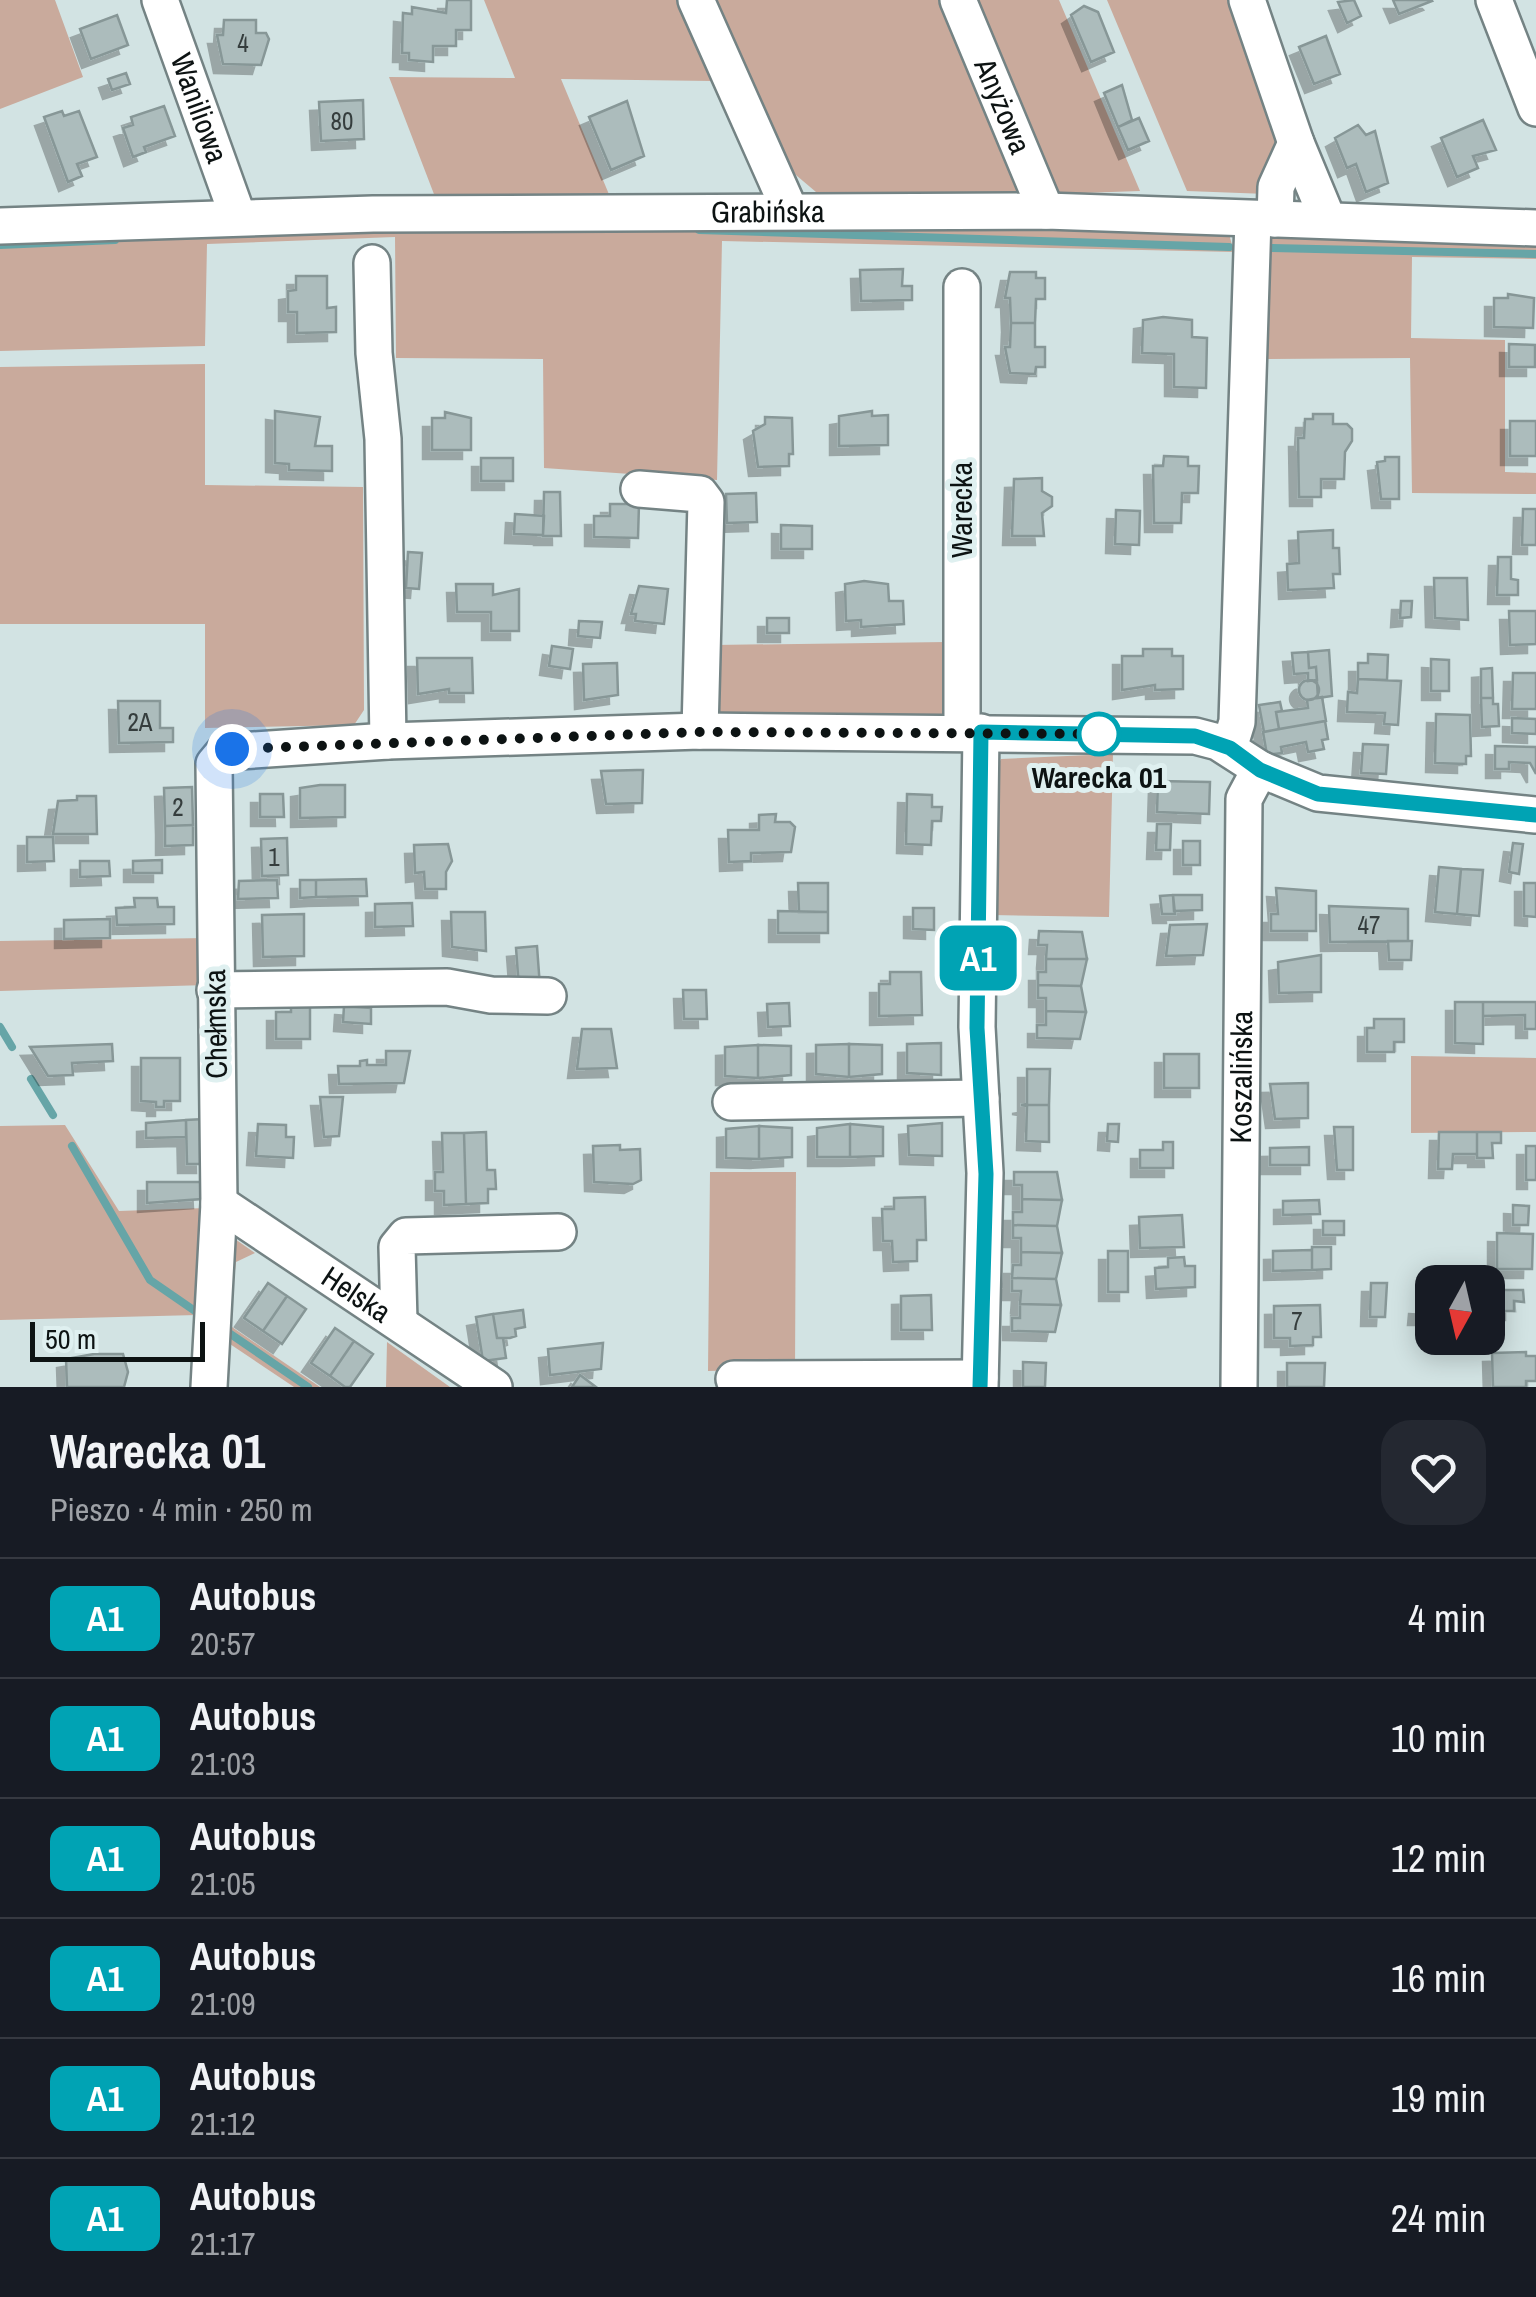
<!DOCTYPE html>
<html lang="pl">
<head>
<meta charset="utf-8">
<style>
  body { margin:0; font-family:"Archivo Narrow",sans-serif; background:#242831; color:#f1f3f6; height:100vh; display:flex; flex-direction:column; font-size:38px; white-space:nowrap }
  * { box-sizing:border-box; margin:0 }
  p { font-size:32px; color:#9ea1a6 }
  .icon { flex:none; width:55px; height:55px; fill:none; stroke:currentColor; stroke-width:2; stroke-linecap:round; stroke-linejoin:round }
  .map { position:relative; height:1387px; overflow:hidden }
  .details { display:flex; flex-direction:column; background:#171b24; flex:1 }
  .details>* { flex:none }
  .badge { padding:0 20px; border-radius:15px; font-size:35px; line-height:65px }
  .needle { width:65px; rotate:188deg }
  .tools { position:absolute; left:1415px; top:1265px; display:grid; gap:20px }
  .tools a { display:grid; place-items:center; width:90px; height:90px; border-radius:20px; background:#171b24; box-shadow:0 5px 25px #0003; font-size:50px }
  .scale { position:absolute; left:30px; bottom:25px; width:175px; box-sizing:border-box; padding-left:10px; border:5px solid #0d1313; border-top:0; font-size:28px; line-height:35px; white-space:nowrap; color:#0d1313; -webkit-text-stroke:8px #dff0f0; paint-order:stroke }
  .you { position:absolute; width:50px; height:50px; margin:-25px; border:8px solid #fff; border-radius:50%; background:#1a73e8; box-shadow:0 0 0 15px #1a73e833 }
  .map>.badge { position:absolute; translate:-50% -50%; box-shadow:0 0 0 5px #fff }
  .round { display:grid; place-items:center; flex:none; width:105px; height:105px; border-radius:30px; background:#242831 }
  .summary { display:flex; align-items:center; justify-content:space-between; height:170px; padding:0 50px }
  h1 { font-size:48px; font-weight:800; line-height:75px }
  ul { padding:0; list-style:none }
  li { display:flex; align-items:center; gap:30px; height:120px; padding:0 50px; border-top:2px solid #363941 }
  li div { flex:1 }
  li b { display:block; font-size:38px }
  li em { font-style:normal }
  li .badge { min-width:110px; font-weight:700; text-align:center }
  .map>svg:first-child { display:block }
</style>
</head>
<body>
<div class="map">
<svg width="1536" height="1387" viewBox="0 0 1536 1387">
  <defs>
    <filter id="shadow"><feDropShadow dx="-9" dy="9" stdDeviation="0" flood-color="#0004"/></filter>
  </defs>
  <rect width="100%" height="100%" fill="#d2e3e3"/>
  <!-- green -->
  <path fill="#c9aa9c" d="M0,0H55L83,77L0,109Z
    M484,0H679L712,81L561,79L613,204L437,202L389,77L515,78Z
    M707,0H941L1022,194L837,198L816,192L790,170Z
    M969,0H1059L1140,191L1053,194Z
    M1107,0H1227L1281,141L1267,194L1187,191Z
    M1125,224L1229,234L1234,252L722,241L717,480L544,468L543,359L396,358L395,237L207,244L205,346L0,351V233Z
    M1270,231L1536,237V259L1412,257L1411,338L1505,340V472L1536,473V494L1412,493L1410,358L1264,359L1266,237Z
    M205,364V485L363,487L364,710L354,725L205,728V624H0V367Z
    M946,642L945,717L713,714L715,645Z
    M1113,754L1109,917L992,915L995,771L1001,759Z
    M208,938L207,985L0,991V941Z
    M1411,1056L1536,1058V1132L1411,1133Z
    M65,1125L119,1211L206,1208L197,1315L0,1320V1126Z
    M710,1172H796L795,1369L708,1371Z
    M222,1230L255,1253L236,1262L229,1325L320,1387H294L221,1338Z
    M387,1342L450,1387H386Z"/>
  <g fill="none" stroke-linecap="round" stroke-linejoin="round">
    <!-- stream -->
    <path stroke="#66a5a7" stroke-width="8" d="M699,230L1229,247
      M0,245L115,240
      M1272,248L1536,254
      M0,1027L12,1047
      M31,1079L53,1115
      M72,1146L150,1280L195,1311
      M229,1333L308,1387"/>
  </g>
  <!-- building -->
  <path fill="#acbcbc" stroke="#879797" stroke-width="2.5" filter="url(#shadow)" d="M447,0H471V30H456V46H433V62L409,60V53H402L403,13L412,14V7L446,13Z
    M1354,0L1361,16L1347,23L1338,2Z
    M1393,0H1431L1432,1L1399,14Z
    M1084,6L1098,12L1114,52L1091,62L1071,15Z
    M117,15L128,45L91,59L80,29Z
    M224,20H256V33H266L269,39L261,65L223,64L217,35H223Z
    M1326,36L1340,74L1314,84L1299,47Z
    M126,73L130,84L112,90L108,79Z
    M1122,85L1132,120L1118,127L1104,93Z
    M363,100L364,139L321,141L319,102Z
    M627,101L644,156L611,170L589,117Z
    M164,106L175,136L144,147L146,152L133,157L123,128L133,125L131,117Z
    M62,111L64,116L79,111L97,157L77,164L82,176L68,182L44,117Z
    M1139,118L1149,141L1128,150L1118,127Z
    M1483,120L1496,150L1473,156L1478,168L1457,177L1441,138Z
    M1358,125L1366,135L1375,131L1388,183L1366,192L1356,164L1347,168L1335,138Z
    M903,269L902,286H912V300L861,301L860,270Z
    M1010,272H1036V278H1045V299H1036L1035,323H1011L1010,298H1005Z
    M296,276H327V308L336,307V332L297,333V312H288V291L296,290Z
    M1508,294L1534,298L1533,328L1494,327V298H1508Z
    M1163,317L1192,320V337L1207,338L1206,388L1174,387V354L1142,353L1143,320Z
    M1011,323H1035V347H1045V367H1036L1035,374L1010,373L1005,347H1010Z
    M1509,344L1535,345V367H1509Z
    M275,411L320,417L315,446H332V471L289,470V464L275,463Z
    M872,411V416L888,415V445L839,446V416Z
    M445,412L471,418V450H432V418H445Z
    M1313,414H1333V424H1347L1352,429V441L1345,452L1344,479H1321V497H1299L1298,438H1304L1305,419H1313Z
    M765,417L792,418L793,454H789V466L758,467L753,431L765,424Z
    M1510,421H1536V456H1510Z
    M1164,456L1188,457V466H1199L1198,493H1182L1181,523H1154L1153,466H1163Z
    M1385,457H1399V499H1381L1377,462L1385,461Z
    M481,458H513V481H481Z
    M1042,478V491L1052,497V506L1042,513L1044,536H1012L1014,479Z
    M544,492H560L561,536H543Z
    M756,493L757,522L727,523L726,494Z
    M610,504H639L638,538L594,537V516H610Z
    M1523,509H1536V545H1522Z
    M1116,510L1140,511L1139,545L1115,544Z
    M515,514L544,516L543,535L514,534Z
    M781,525L812,526V549H781Z
    M1333,530V548H1339L1340,574H1333L1334,588L1288,590L1287,564L1299,563L1298,532Z
    M408,552L422,553L419,589L406,588Z
    M1498,557H1511V579L1518,580V595H1497Z
    M1434,578H1467L1468,620L1435,618Z
    M864,581L888,584L889,601H903L904,624L861,627V620L846,621L845,584Z
    M456,584H493V595L519,589V631H491V612H457Z
    M639,586L668,589L664,624L635,621L636,614H631Z
    M1401,601H1412L1411,617L1400,618Z
    M1509,611H1536V644L1510,645Z
    M767,618H789V633H767Z
    M579,621L602,622L600,638L578,636Z
    M552,646L573,649L570,669L549,666Z
    M1143,649H1172V656H1183V689L1155,690V685L1122,690V656H1143Z
    M1329,650L1332,696L1318,698L1316,667L1309,668L1308,652Z
    M1308,652L1309,668L1316,667L1317,680L1308,681V673L1294,674L1292,653Z
    M1368,654L1388,655L1387,680L1358,679V663H1368Z
    M417,658H472L473,693H449V689L418,694Z
    M1431,659L1449,660V691H1431Z
    M617,663L618,695L584,700L583,664Z
    M1492,668L1493,698H1481V669Z
    M1513,673H1536V709H1512Z
    M1358,679L1401,681L1398,725L1384,724L1385,713L1347,712L1348,692L1357,693Z
    M1299 690a10 10 0 1 1 20 0a10 10 0 1 1-20 0Z
    M1322,697L1326,721L1279,729L1276,712L1308,708L1307,700Z
    M1481,698H1493V704H1498L1499,726L1482,727Z
    M118,701H160V728H173V742L119,743Z
    M1280,702L1282,711L1276,712L1279,729L1264,732L1259,705Z
    M1436,714L1470,715L1471,756H1466V764L1435,763Z
    M1512,718L1536,719V734L1512,733Z
    M1325,721L1328,739L1322,740L1324,749L1308,752L1306,742L1281,747L1282,753L1267,755L1263,732Z
    M1363,744L1388,745L1386,774L1361,773Z
    M1495,746L1536,747V774L1530,763L1509,762V769H1495Z
    M637,770H643L642,803L606,804L601,771Z
    M1158,781L1210,782L1209,814L1157,812Z
    M320,785H345V817L300,818V788Z
    M192,787L193,825L165,826L164,788Z
    M260,794H283L284,817H260Z
    M907,794L932,795V807H942L941,821H932L931,845L906,844Z
    M77,796H96L97,834H53L58,801L77,800Z
    M776,814L775,822H790L795,827L791,852L751,853V861L729,862L728,830H759V815Z
    M1157,824H1171L1170,850H1156Z
    M193,825V845L165,846V826Z
    M27,837H53L54,861L27,862Z
    M287,838L288,875L262,876L261,839Z
    M1183,841H1200V865H1183Z
    M1513,843L1523,844L1519,874L1509,872Z
    M448,844L452,861L446,872V889H425L424,872L415,873L414,845Z
    M162,860V873H133V861Z
    M80,861H109L110,876L80,877Z
    M1439,867L1461,869L1457,914L1435,912Z
    M1461,869L1483,870L1479,916L1457,914Z
    M366,879L367,896L316,897V880Z
    M277,880L278,898L238,899L239,881Z
    M300,880H316V897L300,898Z
    M798,883H828V912H799Z
    M1524,883H1536V917L1524,916Z
    M1276,888L1316,891V931H1271V914H1278Z
    M1173,895H1202V910L1174,911Z
    M1173,895L1175,914H1162L1160,896Z
    M134,898H157L158,907H174V924L117,925L116,908L135,907Z
    M412,903L413,926L375,927V904Z
    M1329,906L1408,909V941L1330,942Z
    M913,908H934V930L913,929Z
    M778,911L828,912V933H778Z
    M451,912H485L486,951L452,947Z
    M304,914V956L263,957L262,915Z
    M110,919V938L64,939V920Z
    M1207,924L1203,955L1166,956L1170,925Z
    M1039,931L1082,932L1087,959H1046L1047,945H1038Z
    M1388,941H1412L1411,960H1389Z
    M537,946L540,987L519,988L516,948Z
    M1321,955V992L1279,993L1278,962Z
    M1046,959H1087L1081,986L1038,985V972H1046Z
    M890,972H921L922,1015L879,1016V984H890Z
    M1038,985L1081,986L1086,1012L1046,1011V998H1038Z
    M683,990H706L707,1019H684Z
    M1455,1002H1483V1044L1455,1043Z
    M1483,1002H1536V1029H1525V1015L1483,1016Z
    M291,1003H310V1039H276V1012H291Z
    M789,1003L790,1026L768,1027L767,1004Z
    M344,1006L371,1008V1024L343,1022Z
    M1046,1011L1086,1012L1080,1039L1037,1038V1025H1046Z
    M1374,1019H1404V1042H1394V1052H1367V1028H1374Z
    M582,1029H611L617,1068L577,1069Z
    M941,1043V1075L907,1073V1044Z
    M112,1044L113,1061L72,1063L73,1075L48,1076L30,1047Z
    M849,1044V1077L816,1074V1045Z
    M849,1044L882,1045V1074L849,1077Z
    M758,1045V1078L725,1076V1047Z
    M758,1045L791,1046V1075L758,1078Z
    M386,1051H410L404,1083L339,1084L338,1066H360V1061L367,1060V1065H386Z
    M1164,1054H1199V1088H1164Z
    M141,1058H180V1101H164V1107H156V1102L141,1101Z
    M1027,1069H1050L1049,1105H1021L1027,1104Z
    M1308,1083V1118L1275,1119L1270,1084Z
    M320,1097H343L339,1136L324,1137Z
    M1021,1105H1049V1142L1026,1141L1027,1106Z
    M204,1119L205,1164H187L186,1120Z
    M186,1120V1137L146,1138V1123Z
    M942,1123V1156L909,1155L908,1126Z
    M258,1124L286,1125V1137H294L293,1158L256,1156Z
    M850,1124L883,1127V1156L850,1157Z
    M850,1124V1157H817V1128Z
    M1108,1124H1119L1118,1142L1107,1141Z
    M759,1126L792,1128V1157L759,1159Z
    M759,1126V1159L726,1158V1129Z
    M1334,1127H1353V1170H1337Z
    M486,1132L487,1170H495L496,1189H488V1203L466,1204L464,1133Z
    M1439,1132H1477V1154H1453L1452,1169H1438Z
    M1477,1132H1501V1143H1492L1493,1158H1477Z
    M442,1133H464L466,1204L444,1205V1191H435V1172H443Z
    M1163,1142H1173V1168H1140V1150H1163Z
    M620,1145V1150L640,1149L641,1180L633,1184L594,1182L593,1146Z
    M1526,1146H1536V1180H1526Z
    M1309,1147V1165H1270V1148Z
    M1014,1172H1057L1062,1200L1022,1199V1185H1014Z
    M147,1182H201L202,1199L147,1203Z
    M925,1197L926,1240H917V1261L893,1262L892,1241H883L882,1209H894V1198Z
    M1022,1199L1062,1200L1057,1226L1013,1225V1212H1022Z
    M1319,1200L1320,1214L1283,1215V1201Z
    M1513,1205L1529,1206L1528,1225H1513Z
    M1182,1215L1184,1247L1140,1248L1139,1217Z
    M1323,1221H1344V1235H1323Z
    M1013,1225L1057,1226L1062,1253L1021,1252V1238H1013Z
    M1497,1233L1533,1234L1532,1269H1497Z
    M1312,1247H1331V1269L1312,1270Z
    M1312,1250V1270L1273,1271V1251Z
    M1108,1251H1128V1292H1108Z
    M1021,1252L1062,1253L1056,1279L1012,1278L1013,1265H1021Z
    M1184,1257L1185,1266H1195V1287L1156,1289L1155,1268L1168,1267V1258Z
    M1012,1278L1056,1279L1061,1305L1020,1304L1021,1291H1012Z
    M268,1283L287,1296L263,1331L244,1318Z
    M1371,1283H1387L1385,1317H1370Z
    M1488,1290H1501L1502,1311H1488Z
    M1501,1290H1523L1524,1302L1514,1301V1311H1502Z
    M931,1295L932,1330H901V1296Z
    M287,1296L306,1309L282,1344L263,1331Z
    M1020,1304L1061,1305L1055,1332L1012,1331V1318H1020Z
    M1320,1305L1321,1337H1313V1345L1290,1346V1338H1274V1306Z
    M1418,1305L1432,1306V1316H1417Z
    M523,1310L525,1327L515,1329L516,1336L510,1338H497L493,1314Z
    M493,1314L497,1338H503L506,1358L483,1361L476,1317Z
    M335,1328L354,1341L330,1376L311,1363Z
    M354,1341L373,1354L350,1387H345L330,1376Z
    M603,1343L601,1369L550,1375L548,1349Z
    M1526,1352V1356H1536V1381H1526V1387H1493L1492,1353Z
    M94,1354H123L128,1372L124,1387H67L66,1359Z
    M1023,1362L1046,1363L1045,1387H1023Z
    M1287,1363H1325L1324,1387H1287Z
    M580,1375L596,1387H572Z"/>
  <g fill="none" stroke-linecap="round" stroke-linejoin="round">
    <defs>
      <g id="minor">
        <path id="s1" d="M160,0L238,217"/>
        <path d="M696,0L790,211"/>
        <path id="s2" d="M958,0L1046,211"/>
        <path d="M1247,0L1296,143L1328,220"/>
        <path d="M1494,0L1536,108"/>
        <path d="M1275,219L1276,187L1296,143"/>
        <path id="s3" d="M0,226L373,214L1046,211L1536,228"/>
        <path d="M372,263L374,353L383,439L388,741"/>
        <path d="M639,489L700,494L706,502L700,731"/>
        <path d="M962,733V287"/>
        <path d="M1229,748L1237,722L1253,219"/>
        <path d="M215,990L447,987L491,995L548,996"/>
        <path d="M731,1102L981,1098"/>
        <path id="s4" d="M219,1203L494,1387"/>
        <path d="M399,1321L397,1247L406,1236L558,1232"/>
        <path d="M734,1379L980,1378"/>
        <path d="M209,1387L219,1203L214,764L224,752L388,741L700,731L1195,736L1218,742L1260,769L1318,793L1536,815"/>
        <path d="M980,1387L985,1173L977,1027L981,732"/>
        <path id="s5" d="M1239,1387L1244,799L1260,769"/>
      </g>
    </defs>
    <!-- minor casing -->
    <use href="#minor" stroke="#748384" stroke-width="40"/>
    <!-- minor -->
    <use href="#minor" stroke="#fff" stroke-width="35"/>
  </g>
  <g fill="none" stroke-linecap="round" stroke-linejoin="round">
    <defs>
      <path id="line" d="M980,1387L986,1174L977,1028L981,732L1195,736L1230,748L1260,770L1318,794L1536,815"/>
    </defs>
    <!-- line casing -->
    <use href="#line" stroke="#fff" stroke-width="22"/>
    <!-- line -->
    <use href="#line" stroke="#00a3b4" stroke-width="15"/>
    <!-- walk -->
    <path stroke="#0d1313" stroke-width="10" stroke-dasharray="0 18" d="M232,749L700,732L1099,734"/>
  </g>
  <!-- markers -->
  <circle fill="#fff" stroke="#00a3b4" stroke-width="5" cx="1099" cy="734" r="20"/>
  <g text-anchor="middle" stroke-width="10" stroke-linejoin="round" paint-order="stroke">
    <!-- number labels -->
    <g font-size="25" fill="#353d3d">
      <text x="243" y="52">4</text>
      <text x="342" y="130">80</text>
      <text x="140" y="731">2A</text>
      <text x="178" y="816">2</text>
      <text x="274" y="866">1</text>
      <text x="1369" y="934">47</text>
      <text x="1297" y="1330">7</text>
    </g>
    <!-- street labels -->
    <g font-size="30" fill="#0d1313" stroke="#dff0f0">
      <text dy="10" stroke="none"><textPath href="#s2" startOffset="115">Anyżowa</textPath></text>
      <text dy="10" stroke="none"><textPath href="#s1" startOffset="115">Waniliowa</textPath></text>
      <text dy="10" stroke="none"><textPath href="#s3" startOffset="768">Grabińska</textPath></text>
      <text transform="translate(962 510) rotate(-90)" y="10">Warecka</text>
      <text transform="translate(216 1024) rotate(-91)" y="10">Chełmska</text>
      <text dy="10" stroke="none"><textPath href="#s5" startOffset="310">Koszalińska</textPath></text>
      <text dy="10" stroke="none"><textPath href="#s4" startOffset="165">Helska</textPath></text>
    </g>
    <!-- stop labels -->
    <g font-size="30" font-weight="bold" fill="#0d1313" stroke="#dff0f0">
      <text x="1099" y="788">Warecka 01</text>
    </g>
  </g>
</svg>
<div class="tools">
<a><svg class="needle" viewBox="-14 -14 28 28"><path d="M0-13l5 13h-10z" fill="#e53935"/><path d="M0 13l5-13h-10z" fill="#9ea1a6"/></svg></a>
</div>
<div class="scale">50 m</div>
<div class="you" style="left:232px;top:749px"></div>
<b class="badge" style="left:978px;top:958px;background:#00a3b4;color:#fff">A1</b>
</div>
<section class="details">
<div class="summary"><div><h1>Warecka 01</h1><p>Pieszo · 4 min · 250 m</p></div><a class="round"><svg class="icon" aria-label="heart" viewBox="0 0 24 24"><path d="M12 20l-8-8c-3-5 5-10 8-4 3-6 11-1 8 4z"/></svg></a></div>
<ul>
<li><span class="badge" style="background:#00a3b4;color:#fff">A1</span><div><b>Autobus</b><p>20:57</p></div><em>4 min</em></li>
<li><span class="badge" style="background:#00a3b4;color:#fff">A1</span><div><b>Autobus</b><p>21:03</p></div><em>10 min</em></li>
<li><span class="badge" style="background:#00a3b4;color:#fff">A1</span><div><b>Autobus</b><p>21:05</p></div><em>12 min</em></li>
<li><span class="badge" style="background:#00a3b4;color:#fff">A1</span><div><b>Autobus</b><p>21:09</p></div><em>16 min</em></li>
<li><span class="badge" style="background:#00a3b4;color:#fff">A1</span><div><b>Autobus</b><p>21:12</p></div><em>19 min</em></li>
<li><span class="badge" style="background:#00a3b4;color:#fff">A1</span><div><b>Autobus</b><p>21:17</p></div><em>24 min</em></li>
</ul>
</section>
</body>
</html>
